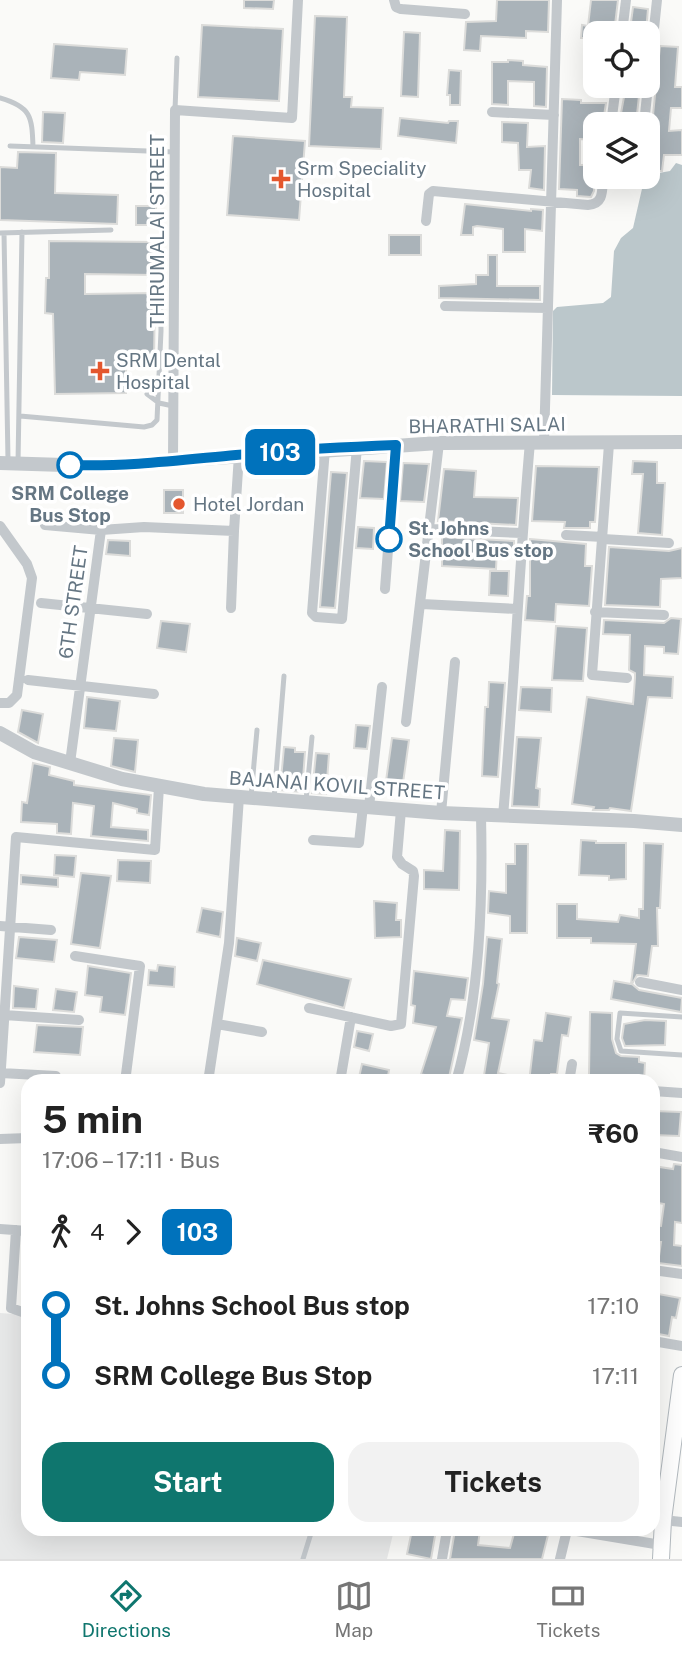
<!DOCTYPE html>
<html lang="en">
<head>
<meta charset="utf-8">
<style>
  body { margin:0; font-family:"Public Sans",sans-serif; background:#f2f2f2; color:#222; height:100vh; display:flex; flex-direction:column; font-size:26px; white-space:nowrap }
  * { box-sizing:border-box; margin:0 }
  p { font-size:23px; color:#767676 }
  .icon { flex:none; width:38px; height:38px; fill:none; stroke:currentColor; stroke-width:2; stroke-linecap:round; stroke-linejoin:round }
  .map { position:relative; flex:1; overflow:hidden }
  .sheet { position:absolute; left:21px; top:1074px; width:639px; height:462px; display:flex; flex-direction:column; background:#fff; border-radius:21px; box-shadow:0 7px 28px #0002 }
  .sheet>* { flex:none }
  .badge { padding:0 14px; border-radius:10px; font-size:24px; line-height:46px }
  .tools { position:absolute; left:583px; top:21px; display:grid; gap:14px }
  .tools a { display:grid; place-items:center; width:77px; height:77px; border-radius:14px; background:#fff; box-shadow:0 7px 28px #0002; font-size:35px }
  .map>.badge { position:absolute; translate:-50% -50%; box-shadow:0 0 0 4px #fff }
  .legs { display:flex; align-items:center; gap:10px; height:77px; padding:0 21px; font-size:23px }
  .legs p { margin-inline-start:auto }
  .summary { display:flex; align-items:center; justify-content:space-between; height:119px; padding:0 21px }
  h1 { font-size:38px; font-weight:700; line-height:52px }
  .cta { display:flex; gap:14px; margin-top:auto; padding:14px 21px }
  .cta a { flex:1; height:80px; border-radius:21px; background:#0f766e; color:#fff; font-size:28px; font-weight:700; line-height:80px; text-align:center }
  .cta a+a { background:#f2f2f2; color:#222 }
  ul { padding:0 21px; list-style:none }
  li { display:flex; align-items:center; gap:24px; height:70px; font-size:26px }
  li i { display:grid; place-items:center; width:10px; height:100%; margin:0 9px; background:currentColor }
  li i::after { content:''; width:18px; height:18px; margin:-9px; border:5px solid; border-radius:50%; background:#fff }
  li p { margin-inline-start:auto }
  li:first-child i { background:linear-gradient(#0000 50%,currentColor 0) }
  li:last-child i { background:linear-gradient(currentColor 50%,#0000 0) }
  .dock { display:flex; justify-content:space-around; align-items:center; height:98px; border-top:2px solid #e0e0e0; background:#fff; font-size:19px; color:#767676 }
  .dock a { display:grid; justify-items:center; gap:4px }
  .dock .selected { color:#0f766e }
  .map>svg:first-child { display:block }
</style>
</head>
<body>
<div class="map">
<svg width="682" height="1559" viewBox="0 0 682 1559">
  <rect width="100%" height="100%" fill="#fafaf8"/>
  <!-- built -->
  <path fill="#e8e9e9" d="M0,1313L28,1315L25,1446L28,1447V1530H394L387,1559H0Z"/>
  <!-- water -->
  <path fill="#bbc7cb" d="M676,163L682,165V396L552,395L553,311L557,307L603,303L611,297L614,251L621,238L633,228L644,180L648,175L670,171Z"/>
  <!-- building -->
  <path fill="#aab3b9" stroke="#dcdcda" stroke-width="2" d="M244,0H274L273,9L244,8Z
    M497,0H549L548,32L526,31V38L481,36L480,51L464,50L466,22L496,21Z
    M591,0H618L614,33H595V38H581L582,25L588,26Z
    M633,7L648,9L646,31L630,30Z
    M315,16L347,17L344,97H352L351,107L383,108L381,149L309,146Z
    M202,25L283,29L279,101L198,97Z
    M404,32L420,33L418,97L401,96Z
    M54,44L127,49L125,75L80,72L79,80L51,78Z
    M660,46L678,47L675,87H682V108H671L669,131L682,130V155H664L662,171H648V131L652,125Z
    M508,60L523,61V65L547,67L546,107L534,106V82L508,81V105L492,104V62H508Z
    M449,70L461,71L460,105H450V95H447Z
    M626,86H640L636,124H619Z
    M562,99L581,100V103H606L604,116L595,115V140L580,139V165H595L594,191L591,197L577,196V190L559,189Z
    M43,112L65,113L63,143L42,142Z
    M400,118L448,123L449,121H458L456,143L398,136Z
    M502,122L528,123L527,147L545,146L544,190L529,188L531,170H519L518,143L502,142Z
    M233,136L305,141L299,220L227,215Z
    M18,152L56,153L55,193L118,195L117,224L0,220V167L17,168Z
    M465,204L531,211V209L543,210L542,231L525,229V252H503V229L477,226L473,227V235H461Z
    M136,206H156V225H136Z
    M389,235H421V255H389Z
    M49,241L155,242V275L85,274V294L155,293L154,361H126V393L55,394L53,314L45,313L46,278H49Z
    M488,255H497V286H540V300L439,298V286L476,284V275H488Z
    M364,461L387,462L384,499L360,498Z
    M633,461L657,462V483H665L662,535L638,533L643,474H632Z
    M403,463L429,464L424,502L400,501Z
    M536,466L599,467L595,522H590V528H564L565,522L532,521Z
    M444,469L476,471L474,497L518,498L516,525L438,521Z
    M331,472L347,473L335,608L320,607Z
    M164,490H183V513H164Z
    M358,527L374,528L373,549L356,548Z
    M442,537L514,541V551L497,550L496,569L442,566Z
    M530,539L586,544L585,566H592L589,606L556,604L555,622L525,620L527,596H530Z
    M108,540L130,541V556L106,554Z
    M609,547L669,551L682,548V578L661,579L660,607L605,605Z
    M490,571H509L508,596L489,595Z
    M671,618L681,619L678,654L664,653V647L645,646L644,675L673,677L672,698L648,697L631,811L610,808L609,810H593L594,807L572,804L587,697L633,704L635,678V673L629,670L630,635L603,634L604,620L664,623Z
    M161,621L190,624L186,652L157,648Z
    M556,626L587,628L583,681L552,680Z
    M489,682L505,683L498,777L482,776L485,707H488Z
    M521,687L552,688L551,712L519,710Z
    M87,697L120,701L116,731L84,728Z
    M22,710L43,714L38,743L18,732Z
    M356,725L370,726L367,749L354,748Z
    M517,737L541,738L536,788L540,789L539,807L512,806Z
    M114,738L138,740L135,772L111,766Z
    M392,738L409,740L403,783L386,781Z
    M284,747L295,748V752H305L302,792L280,790Z
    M316,753L329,754L326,794L312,793Z
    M33,763L50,767L49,775L74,781V785L151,795L149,815L137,813V809L113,803L111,827L148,830V841L91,836L94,806L73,803L71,834L57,833V824L21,822L22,802L27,803Z
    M445,830L460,831L459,890L424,889V870L443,871Z
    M581,840L596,841V843H626V879L609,880V876L579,875Z
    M644,843L663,844L660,908H657L658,946H652L648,976L637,975L632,984L639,990L682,998L681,1012L611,999L614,981L631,984L636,944L591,943V938H557V904H577V919L618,922L620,915L639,918V909H643Z
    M515,844H528L527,933H510V916L488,913L489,891L506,893V864H515Z
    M55,855L76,856L74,877L54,875Z
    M118,860L151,861L150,883L117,881Z
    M81,873L111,876L100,948L71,944Z
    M21,875L58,878V887L21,884Z
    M374,901L397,903L396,920H401V937L375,938Z
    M202,908L223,912L220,937L197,932Z
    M19,937L57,940L54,962L16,958Z
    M487,937L502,939L497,983L499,984L492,1018L509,1020L498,1073L521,1078L520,1082H483L489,1043L474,1040L483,984Z
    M237,938L261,943L257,961L235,956Z
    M263,960L351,979L344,1008L257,984Z
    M158,965L175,967L174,987L148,985L149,970L157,971Z
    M88,966L131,973L125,1015L100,1012L102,997L85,995Z
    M414,971L468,978L465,1000L451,999L447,1016L462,1018L448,1082L421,1074L436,1027L413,1023L415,1006L411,1005Z
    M14,986L38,989L36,1009L13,1008Z
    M56,989L77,992L74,1012L53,1010Z
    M590,1012L612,1013V1039L616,1053L621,1056L639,1057V1062L645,1063L644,1082H618V1077L589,1075Z
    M546,1013L571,1017L568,1036L562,1035L557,1074H551L550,1082H529L534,1040L542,1041Z
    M645,1020L666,1021L665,1045L625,1046L622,1038L624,1024Z
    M37,1025L83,1027L80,1055L34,1052Z
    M357,1031L373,1034L369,1051L354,1047Z
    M362,1064L389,1070L387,1082H358Z
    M653,1111L681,1112L679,1136L653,1135Z
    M674,1164L682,1165V1223L675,1222L674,1245L682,1246V1266L658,1263L661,1242H653V1225L661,1226L664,1204L653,1202V1166L673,1169Z
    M653,1293L680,1298L676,1318L672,1317L669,1336L653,1333Z
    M412,1530H436L431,1559L407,1554Z
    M455,1530H480L478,1545L510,1548L515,1530H529L548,1535L542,1559H450Z"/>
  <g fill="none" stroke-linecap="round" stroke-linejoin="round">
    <defs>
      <path id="secondary" d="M661,1559L663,1520L682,1375"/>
    </defs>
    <!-- secondary casing -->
    <use href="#secondary" stroke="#b3babf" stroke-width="18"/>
    <!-- service -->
    <path stroke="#c3c8cc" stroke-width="5" d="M0,98C31,107 32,116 33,147
      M175,110L177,58
      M10,146L175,152
      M0,233L111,230
      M4,233L8,460
      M147,394L159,403L173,406
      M20,416L144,427L152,425L157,420L161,331L160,237
      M18,463L22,232
      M251,797L257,730
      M274,799L284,676
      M306,801L312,737
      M682,1017L620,1013L617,1039L621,1051L682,1055
      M303,1559L312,1530"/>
    <!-- minor -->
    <path stroke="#c3c8cc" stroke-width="10" d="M394,0L396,7L401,9L465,14
      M622,33L626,0
      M492,112L554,115
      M611,124L616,86
      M644,124L657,0
      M426,221L429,194L433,191L588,205C604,204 602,191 603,177
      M445,306L548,308
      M544,442L557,0
      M609,444L592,675L627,678
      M325,449L312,613L316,617L342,619L357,447
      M173,461L175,110L292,118L298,0
      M45,525L101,530
      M0,526L27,564L32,578L17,695L9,703H0
      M431,529L522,533
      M566,535L603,537
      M603,539L669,543
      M385,589L396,445
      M41,603L147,614
      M422,604L517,609
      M231,608L234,531
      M595,612L664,615
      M28,680L154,694
      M406,722L439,443
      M70,763L101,530L144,527L234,531L239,455
      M369,807L382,687
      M441,813L455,662
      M503,816C514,691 519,567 530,442
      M313,840L359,843L363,806
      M0,926L51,930
      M75,956L140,966L125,1082
      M640,982L682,990
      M309,1008L391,1026L401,1024L414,876L413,871L402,864L397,857L401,810
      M4,1015L79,1020
      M217,1024L262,1032
      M1,1073L56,1076
      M208,1082L229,943L239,797
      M340,1082L351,1017
      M456,1082C480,996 483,903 481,815
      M569,1082L572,1064
      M0,1083L16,837L155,850L159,787
      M653,1091L682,1093
      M0,1139L28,1138
      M653,1152L682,1157
      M0,1229L28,1231
      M16,1230L11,1308L28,1314
      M653,1270L682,1274
      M653,1341L682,1346
      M663,1520L682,1522
      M571,1530L661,1545
      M442,1559L447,1530
      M560,1559L567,1530"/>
    <!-- tertiary -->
    <path stroke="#c3c8cc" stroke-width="14" d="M0,463L96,466L439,443L682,442
      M0,733L34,752L122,779L204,794L441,813L634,821L682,825"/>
    <!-- secondary -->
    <use href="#secondary" stroke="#fff" stroke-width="16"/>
  </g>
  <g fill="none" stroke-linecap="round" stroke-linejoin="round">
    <defs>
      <path id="line-1" d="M70,465C126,467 181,460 236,455C289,450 343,447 396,445L389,539"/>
    </defs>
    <!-- line-1 casing -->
    <use href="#line-1" stroke="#fff" stroke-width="16"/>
    <!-- line-1 -->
    <use href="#line-1" stroke="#0072bc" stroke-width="10"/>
  </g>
  <!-- markers -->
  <g fill="#e4572e" stroke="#fff" stroke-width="2.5">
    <path d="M277.5 168.5h7v7h7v7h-7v7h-7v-7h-7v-7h7z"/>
    <path d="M96.5 360.5h7v7h7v7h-7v7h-7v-7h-7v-7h7z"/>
    <circle cx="179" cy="504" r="7"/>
  </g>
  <g fill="#fff" stroke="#0072bc" stroke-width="3.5">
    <circle cx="70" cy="465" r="12"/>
    <circle cx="389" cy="539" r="12"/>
  </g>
  <g text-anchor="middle" stroke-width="7" stroke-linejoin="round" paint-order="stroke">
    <!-- poi labels -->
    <g font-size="19" fill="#657683" stroke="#fff" text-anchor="start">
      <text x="297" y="175">Srm Speciality<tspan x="297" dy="22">Hospital</tspan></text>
      <text x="116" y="367">SRM Dental<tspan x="116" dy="22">Hospital</tspan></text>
      <text x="193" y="511">Hotel Jordan</text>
    </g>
    <!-- street labels -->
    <g font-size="19" fill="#657683" stroke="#fff">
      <text transform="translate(157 231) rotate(-90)" y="7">THIRUMALAI STREET</text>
      <text transform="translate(487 425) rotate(-1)" y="7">BHARATHI SALAI</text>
      <text transform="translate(73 602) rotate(-82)" y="7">6TH STREET</text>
      <text transform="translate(337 785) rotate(4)" y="7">BAJANAI KOVIL STREET</text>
    </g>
    <!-- stop labels -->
    <g font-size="19" font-weight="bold" fill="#657683" stroke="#fff">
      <text x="70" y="500">SRM College<tspan x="70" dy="22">Bus Stop</tspan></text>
      <text x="408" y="535" text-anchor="start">St. Johns<tspan x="408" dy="22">School Bus stop</tspan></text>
    </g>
  </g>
</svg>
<div class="tools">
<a><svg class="icon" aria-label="locate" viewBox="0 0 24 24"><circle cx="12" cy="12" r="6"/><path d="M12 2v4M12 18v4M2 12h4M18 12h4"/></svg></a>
<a><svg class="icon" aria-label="layers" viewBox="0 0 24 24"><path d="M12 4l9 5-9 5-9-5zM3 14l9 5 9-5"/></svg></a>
</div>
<b class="badge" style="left:280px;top:452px;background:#0072bc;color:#fff">103</b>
<section class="sheet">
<div class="summary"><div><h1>5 min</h1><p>17:06 – 17:11 · Bus</p></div><b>₹60</b></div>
<div class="legs"><svg class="icon" aria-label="walk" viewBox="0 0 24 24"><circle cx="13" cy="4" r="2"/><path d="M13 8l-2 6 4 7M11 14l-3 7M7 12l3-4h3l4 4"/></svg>4<svg class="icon" aria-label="forward" viewBox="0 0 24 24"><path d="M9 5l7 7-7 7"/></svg><b class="badge" style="background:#0072bc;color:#fff">103</b></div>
<ul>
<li><i style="color:#0072bc"></i><b>St. Johns School Bus stop</b><p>17:10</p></li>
<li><i style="color:#0072bc"></i><b>SRM College Bus Stop</b><p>17:11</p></li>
</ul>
<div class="cta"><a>Start</a><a>Tickets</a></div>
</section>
</div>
<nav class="dock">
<a class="selected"><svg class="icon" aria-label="directions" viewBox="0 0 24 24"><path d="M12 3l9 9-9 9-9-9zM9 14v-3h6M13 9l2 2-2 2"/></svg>Directions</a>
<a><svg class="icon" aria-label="map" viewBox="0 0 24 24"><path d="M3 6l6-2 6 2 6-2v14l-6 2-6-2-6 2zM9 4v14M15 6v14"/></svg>Map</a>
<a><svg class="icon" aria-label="tickets" viewBox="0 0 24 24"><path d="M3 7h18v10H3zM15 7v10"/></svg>Tickets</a>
</nav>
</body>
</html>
